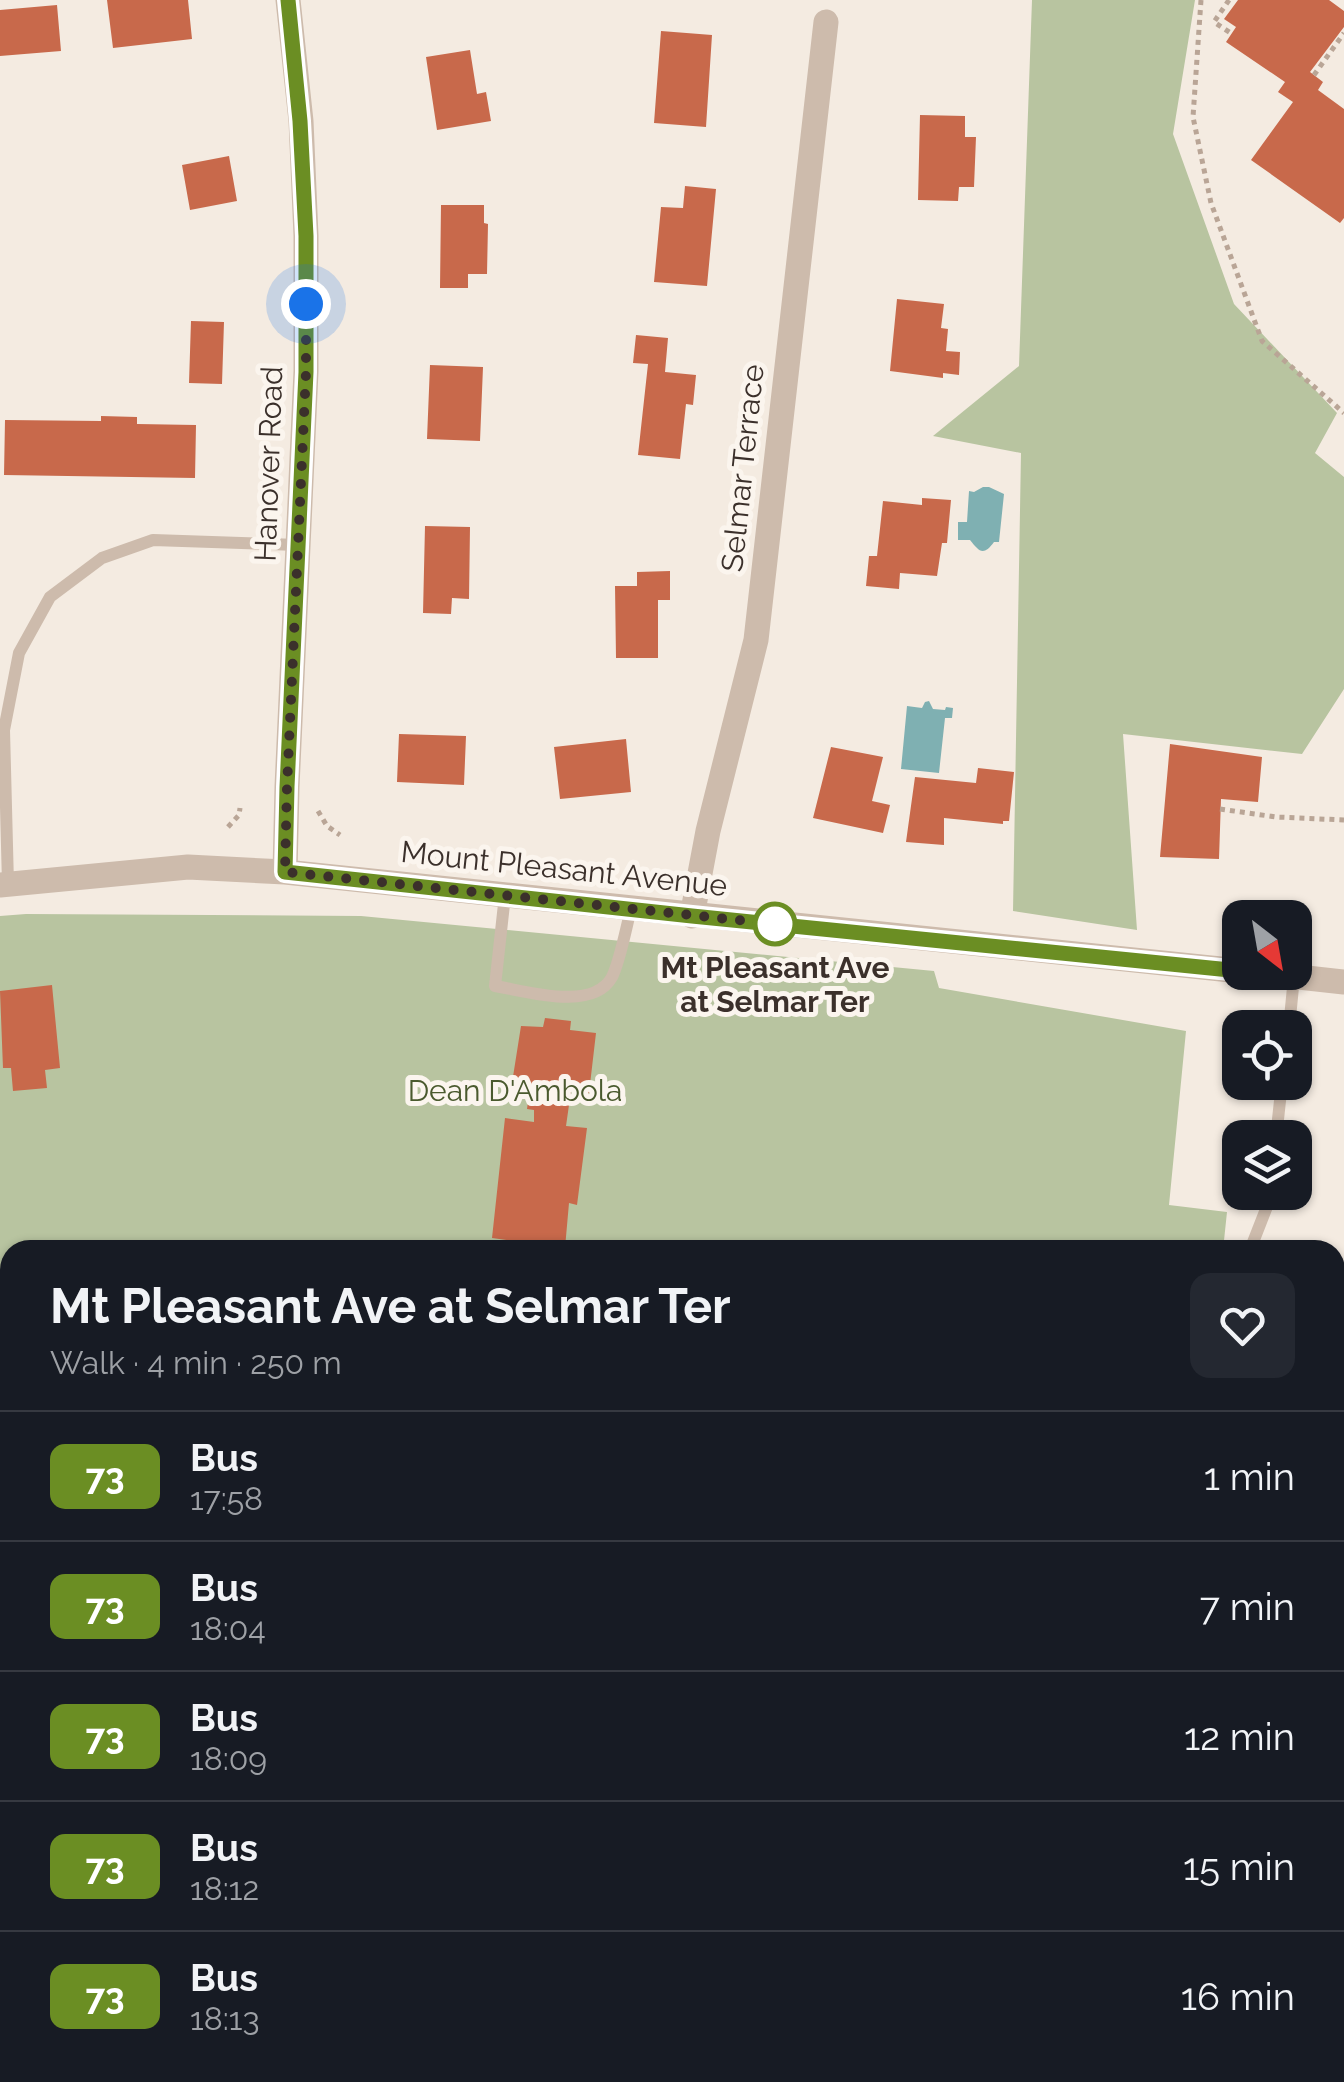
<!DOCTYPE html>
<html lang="en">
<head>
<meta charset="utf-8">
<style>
  body { margin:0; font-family:Raleway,sans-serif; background:#242831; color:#f1f3f6; height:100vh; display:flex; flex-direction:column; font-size:38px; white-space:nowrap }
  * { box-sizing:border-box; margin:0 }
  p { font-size:32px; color:#9ea1a6 }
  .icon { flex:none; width:55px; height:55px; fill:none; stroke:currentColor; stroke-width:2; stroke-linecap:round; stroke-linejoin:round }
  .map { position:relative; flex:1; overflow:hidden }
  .sheet { position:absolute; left:0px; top:1240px; width:1345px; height:842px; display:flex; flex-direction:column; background:#171b24; border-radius:30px 30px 0 0; box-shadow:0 2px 8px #0004 }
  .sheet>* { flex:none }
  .badge { padding:0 20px; border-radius:15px; font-size:35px; line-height:65px }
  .needle { width:65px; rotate:149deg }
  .controls { position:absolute; left:1222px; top:900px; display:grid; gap:20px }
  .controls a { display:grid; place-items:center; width:90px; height:90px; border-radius:20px; background:#171b24; box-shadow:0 2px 8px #0004; font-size:50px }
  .you { position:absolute; width:50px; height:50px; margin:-25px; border:8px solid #fff; border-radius:50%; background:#1a73e8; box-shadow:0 0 0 15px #1a73e833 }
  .map>.badge { position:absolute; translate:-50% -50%; box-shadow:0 0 0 5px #fff }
  .round { display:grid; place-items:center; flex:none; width:105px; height:105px; border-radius:20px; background:#242831 }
  .overview { display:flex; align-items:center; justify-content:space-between; height:170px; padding:0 50px }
  h1 { font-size:48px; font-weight:700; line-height:75px }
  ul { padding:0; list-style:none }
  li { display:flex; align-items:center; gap:30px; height:130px; padding:0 50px; border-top:2px solid #363941 }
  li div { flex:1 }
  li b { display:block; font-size:38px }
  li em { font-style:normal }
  li .badge { min-width:110px; font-weight:700; text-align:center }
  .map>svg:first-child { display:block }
</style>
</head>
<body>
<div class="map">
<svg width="1344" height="2082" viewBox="0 0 1344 2082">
  <rect width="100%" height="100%" fill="#f4ebe1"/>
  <!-- green -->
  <path fill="#b8c4a0" d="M1032,0H1195L1173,134L1234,304L1337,413L1315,453L1344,477V689L1302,754L1123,734L1137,930L1013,911L1021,453L933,436L1019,366Z
    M26,914L361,916L934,971L939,988L1186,1031L1169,1205L1227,1212L1223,1250H10V1313L0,1314V916Z"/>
  <!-- water -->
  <path fill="#7fb0b2" d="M983,487H989L1004,494L999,542H994C983,557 979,551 970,540H958V522H967L969,491L974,492Z
    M929,701L933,709L945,710L946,707L953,708L952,718H945L939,773L901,769L907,706L922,708L925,702Z"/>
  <!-- building -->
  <path fill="#c8694b" d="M107,0H188L192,39L113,48Z
    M1238,0H1329L1344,11V27L1310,72L1323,82L1318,90L1344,109V218L1340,223L1251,160L1293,102L1278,92L1285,82L1226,42L1236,27L1224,19Z
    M57,5L61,51L0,56V10Z
    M661,31L712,35L706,127L654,123Z
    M470,50L477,94L486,92L491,121L437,130L426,57Z
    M920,115L965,116V137H976L974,187H959L958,201L918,200Z
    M229,156L237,201L190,210L182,165Z
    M685,186L716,189L707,286L654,282L661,207L683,208Z
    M441,205H484V223L488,224L487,274H468V288H440Z
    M897,299L944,304L941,328L948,329L946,351L960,352L959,375L943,373V378L890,371Z
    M191,321L224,322L222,384L189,383Z
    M636,335L668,338L665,372L696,375L693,405L686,404L680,459L638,455L648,364L633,363Z
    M430,365L483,367L480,441L427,439Z
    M101,416L137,417V424L196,425L195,478L4,475L5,420L101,421Z
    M922,498L951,500L947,543H942L937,576L900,573L899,589L866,586L869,556H877L883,501L922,505Z
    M425,526L470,527L469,599L452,598L451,614L423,613Z
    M670,571V600H658V658H616L615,586H637V572Z
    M399,734L466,736L464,785L397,782Z
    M626,739L631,792L560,799L554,747Z
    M1170,744L1262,757L1258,802L1221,799L1219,859L1160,857Z
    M831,747L883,757L872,801L890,805L883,833L813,818Z
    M978,768L1014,772L1009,821H1003V824L944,818V845L906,842L915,777L976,783Z
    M52,985L60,1068L45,1070L47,1088L13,1091L11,1068H3L0,991Z
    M545,1018L571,1021L570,1030L596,1033L589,1093L571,1091L566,1126L587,1128L577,1205L569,1203L565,1248L492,1238L505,1118L534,1122V1110L527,1109L530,1087L512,1083L521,1026L543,1027Z
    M1335,1499H1344V1531H1335Z
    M0,1832H10V1997H0Z
    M715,2072H772V2076L840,2072H908L909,2082H716Z
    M1047,2072H1121V2075L1047,2077Z"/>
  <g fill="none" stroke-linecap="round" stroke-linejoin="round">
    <!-- path -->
    <path stroke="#b9a596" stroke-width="5" stroke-dasharray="5 5" stroke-linecap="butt" d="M1201,0L1193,117L1211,203L1262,341L1344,413
      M1229,0L1214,22L1232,34
      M1314,75L1344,33
      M1220,809L1276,817L1344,820
      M318,811L327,826L340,835
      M228,827L239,815L240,808"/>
    <!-- service -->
    <path stroke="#cdbbac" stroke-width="12" d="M8,884L4,730L19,653L50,597L102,558L153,540L298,545
      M505,895L495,986C526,991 593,1012 612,977C620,961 626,928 631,909
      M1289,1028L1294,977
      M1276,1138L1282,1082
      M1250,1250L1268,1204L1269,1192
      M1335,1588L1344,1587
      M1335,1755L1344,1730
      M1335,1770H1344
      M235,2072V2073
      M290,2072L302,2082
      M1019,2072V2082
      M373,2082L659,2072"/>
    <!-- minor -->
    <path stroke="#cdbbac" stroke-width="25" d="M692,916L708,831L756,640L826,22"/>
    <!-- tertiary -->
    <path stroke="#cdbbac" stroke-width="25" d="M285,872L287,787L306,371V236L301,121L288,0
      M0,885L188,867L285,872L1240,971
      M1253,972L1344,982"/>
    <!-- primary -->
    <path stroke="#7d675c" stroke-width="25" d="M1335,1647L1344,1646
      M0,1673H10
      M1335,1685L1344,1684
      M0,1710H10"/>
  </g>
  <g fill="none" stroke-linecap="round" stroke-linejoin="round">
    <defs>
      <path id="line" d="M288,0L300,121L306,236V372L287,787L285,872L692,916L1240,971"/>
    </defs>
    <!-- line casing -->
    <use href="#line" stroke="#fff" stroke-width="22"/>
    <!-- line -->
    <use href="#line" stroke="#6b8e23" stroke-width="15"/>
    <!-- walk -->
    <path stroke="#3b302b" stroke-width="10" stroke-dasharray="0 18" d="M306,304V372L287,787L285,872L775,924"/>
  </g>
  <!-- markers -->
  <circle fill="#fff" stroke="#6b8e23" stroke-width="5" cx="775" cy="924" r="20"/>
  <g text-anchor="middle" stroke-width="10" stroke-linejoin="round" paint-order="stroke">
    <!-- street labels -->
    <g font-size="30" fill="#3b302b" stroke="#fbf5ee">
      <text transform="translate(269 464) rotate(-88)" y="10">Hanover Road</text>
      <text transform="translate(743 468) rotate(-84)" y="10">Selmar Terrace</text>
      <text transform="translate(564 869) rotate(6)" y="10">Mount Pleasant Avenue</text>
    </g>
    <!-- stop labels -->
    <g font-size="30" font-weight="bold" fill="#3b302b" stroke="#fbf5ee">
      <text x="775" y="978">Mt Pleasant Ave<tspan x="775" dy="34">at Selmar Ter</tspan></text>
    </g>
    <!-- park labels -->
    <g font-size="30" fill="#4a5a2e" stroke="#fbf5ee">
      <text x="515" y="1101">Dean D'Ambola</text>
    </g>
  </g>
</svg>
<div class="controls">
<a><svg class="needle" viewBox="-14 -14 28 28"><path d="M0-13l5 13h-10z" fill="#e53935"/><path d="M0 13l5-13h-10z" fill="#9ea1a6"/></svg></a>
<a><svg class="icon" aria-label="locate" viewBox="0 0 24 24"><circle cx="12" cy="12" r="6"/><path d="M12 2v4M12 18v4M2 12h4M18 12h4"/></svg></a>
<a><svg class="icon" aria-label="layers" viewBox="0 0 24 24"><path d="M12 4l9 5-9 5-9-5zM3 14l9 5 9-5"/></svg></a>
</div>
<div class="you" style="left:306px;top:304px"></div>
<section class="sheet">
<div class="overview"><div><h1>Mt Pleasant Ave at Selmar Ter</h1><p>Walk · 4 min · 250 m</p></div><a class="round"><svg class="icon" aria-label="heart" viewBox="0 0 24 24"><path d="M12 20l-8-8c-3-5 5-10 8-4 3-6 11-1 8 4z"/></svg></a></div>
<ul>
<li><span class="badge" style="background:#6b8e23;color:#fff">73</span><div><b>Bus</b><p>17:58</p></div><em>1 min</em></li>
<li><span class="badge" style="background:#6b8e23;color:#fff">73</span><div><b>Bus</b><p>18:04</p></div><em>7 min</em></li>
<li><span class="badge" style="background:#6b8e23;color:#fff">73</span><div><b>Bus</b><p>18:09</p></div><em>12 min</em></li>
<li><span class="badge" style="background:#6b8e23;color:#fff">73</span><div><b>Bus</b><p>18:12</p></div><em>15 min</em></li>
<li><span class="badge" style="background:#6b8e23;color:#fff">73</span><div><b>Bus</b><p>18:13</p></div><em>16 min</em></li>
</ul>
</section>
</div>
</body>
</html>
